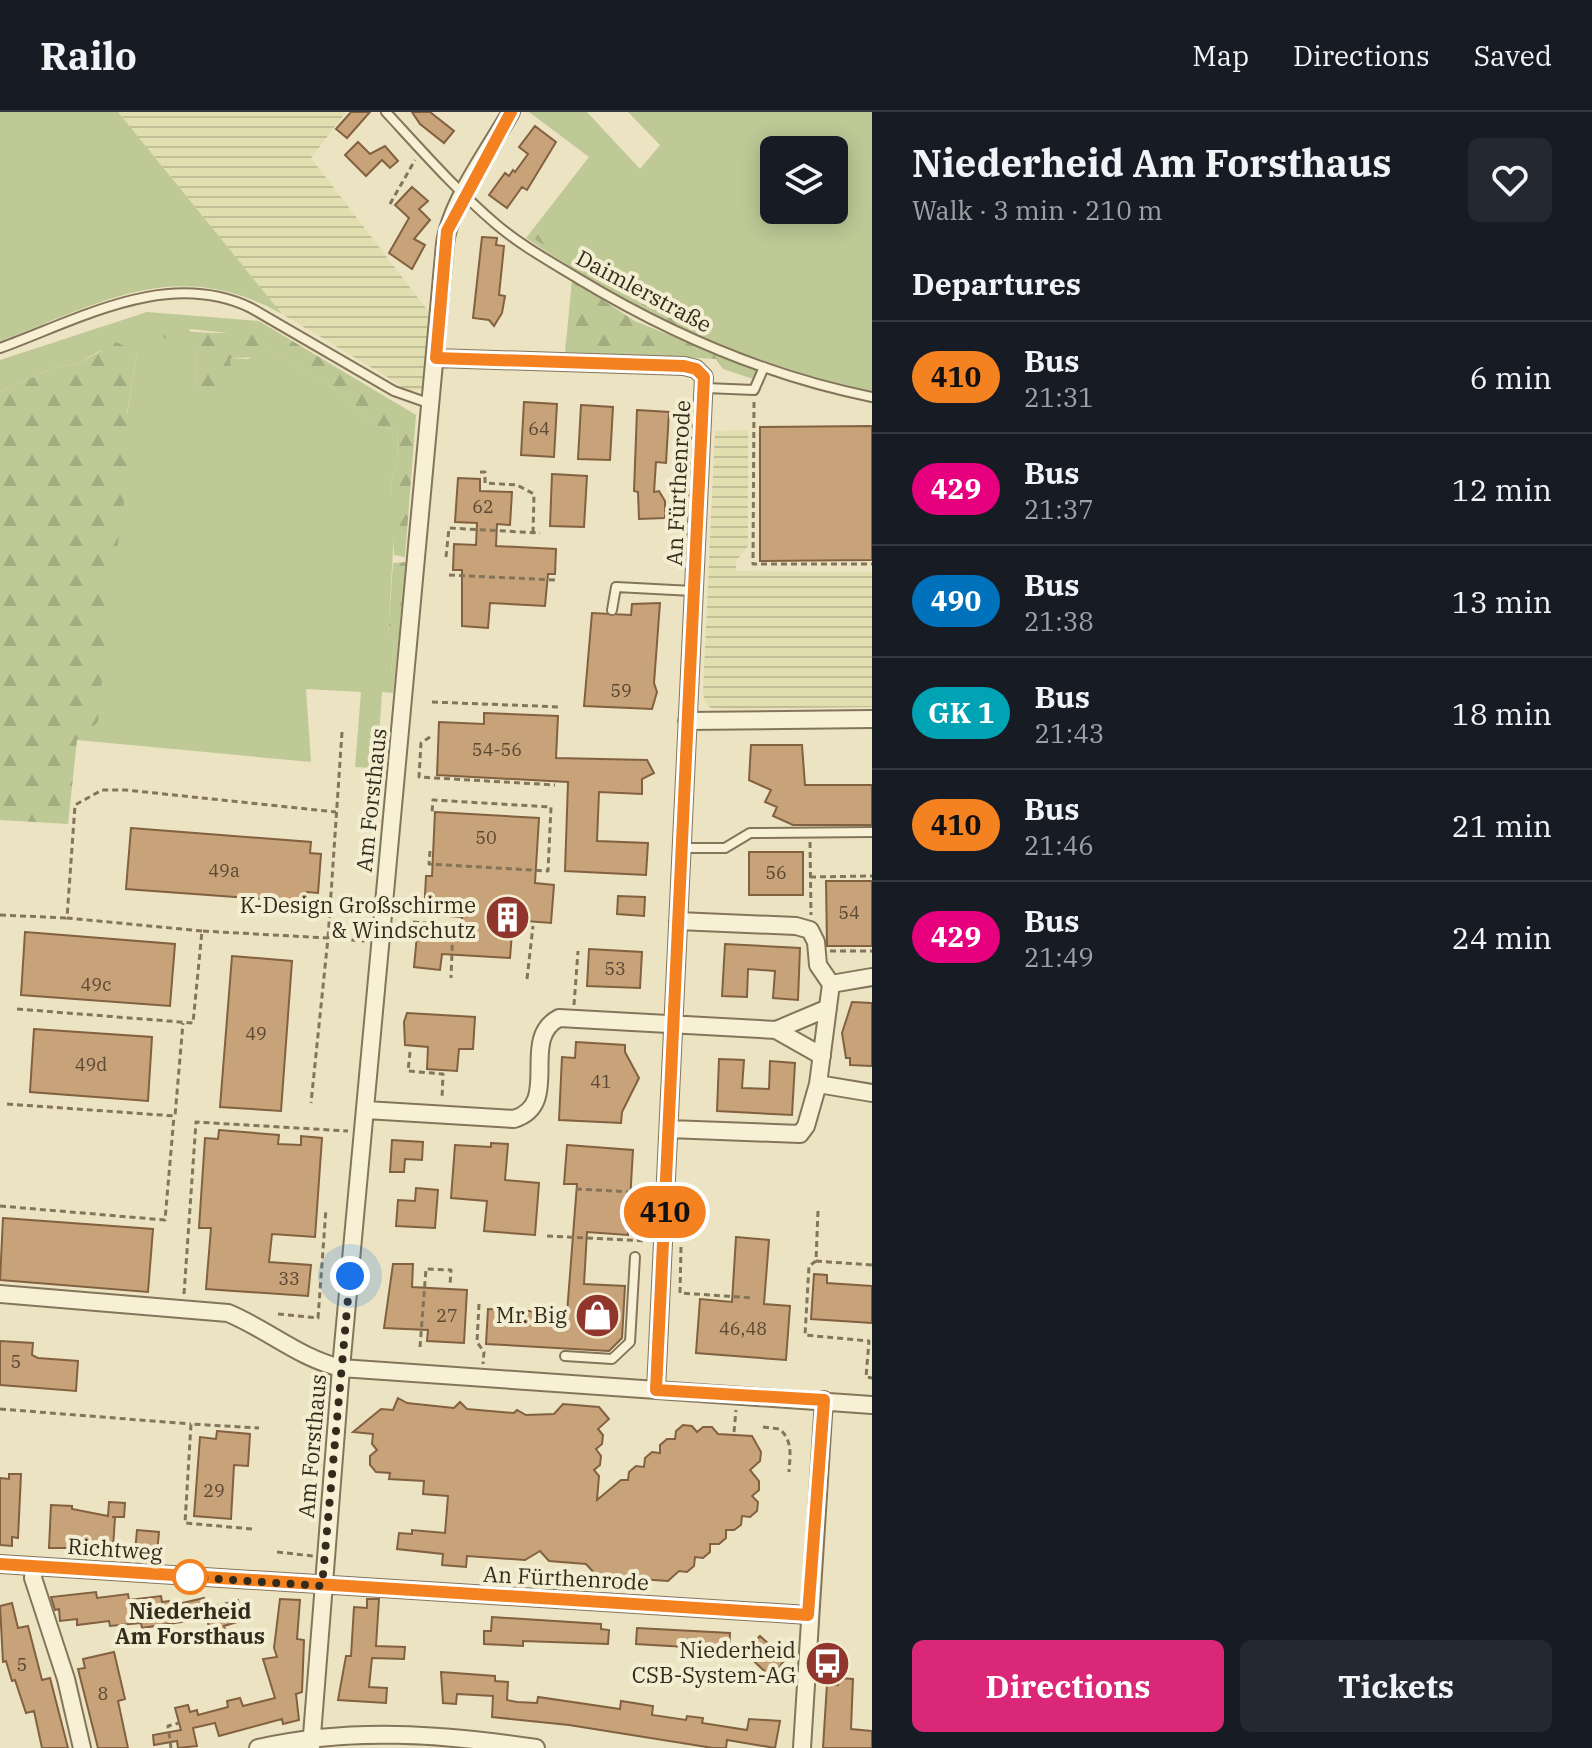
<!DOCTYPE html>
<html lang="en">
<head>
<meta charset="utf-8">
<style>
  body { margin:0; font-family:"IBM Plex Serif",serif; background:#242831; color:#f1f3f6; height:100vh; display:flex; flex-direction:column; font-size:30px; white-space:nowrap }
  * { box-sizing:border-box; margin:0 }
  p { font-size:26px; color:#9ea1a6 }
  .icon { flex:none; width:44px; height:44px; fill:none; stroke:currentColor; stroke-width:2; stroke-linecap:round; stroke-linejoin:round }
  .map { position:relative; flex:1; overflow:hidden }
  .panel { display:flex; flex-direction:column; background:#171b24; width:720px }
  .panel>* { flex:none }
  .badge { padding:0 16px; border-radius:26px; font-size:28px; line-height:52px }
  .controls { position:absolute; left:760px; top:24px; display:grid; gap:16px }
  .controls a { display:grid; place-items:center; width:88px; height:88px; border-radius:12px; background:#171b24; box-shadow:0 4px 20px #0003; font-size:40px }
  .you { position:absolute; width:40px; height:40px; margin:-20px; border:6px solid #fff; border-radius:50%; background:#1a73e8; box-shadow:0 0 0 12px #1a73e833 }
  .map>.badge { position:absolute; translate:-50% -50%; box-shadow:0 0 0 4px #fff }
  h2 { padding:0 40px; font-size:30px; line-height:72px }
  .round { display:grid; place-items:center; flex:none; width:84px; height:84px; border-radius:12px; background:#242831 }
  .overview { display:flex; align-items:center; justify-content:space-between; height:136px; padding:0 40px }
  h1 { font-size:38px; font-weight:700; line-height:60px }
  .primary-button { display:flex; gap:16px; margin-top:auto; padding:16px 40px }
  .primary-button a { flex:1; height:92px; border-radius:12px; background:#db2777; color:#fff; font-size:32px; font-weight:700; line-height:92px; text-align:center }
  .primary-button a+a { background:#242831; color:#f1f3f6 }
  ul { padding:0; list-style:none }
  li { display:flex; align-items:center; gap:24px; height:112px; padding:0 40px; border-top:2px solid #363941 }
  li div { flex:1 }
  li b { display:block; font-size:30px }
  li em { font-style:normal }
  li .badge { min-width:88px; font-weight:700; text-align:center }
  header { display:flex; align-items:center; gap:48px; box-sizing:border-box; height:112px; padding:0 40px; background:#171b24; border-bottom:2px solid #363941 }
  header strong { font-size:38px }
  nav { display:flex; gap:44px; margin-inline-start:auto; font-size:28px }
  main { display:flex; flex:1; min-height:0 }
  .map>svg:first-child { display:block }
</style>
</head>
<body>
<header>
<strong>Railo</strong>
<nav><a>Map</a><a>Directions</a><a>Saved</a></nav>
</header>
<main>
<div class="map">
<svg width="872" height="1636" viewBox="0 0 872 1636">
  <defs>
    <pattern id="farmland-rules" width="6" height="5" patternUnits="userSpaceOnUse" patternTransform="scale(2)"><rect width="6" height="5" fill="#e1deaf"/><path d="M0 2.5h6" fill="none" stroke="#c2bf96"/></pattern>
    <pattern id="forest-firs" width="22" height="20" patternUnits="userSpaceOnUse" patternTransform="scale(2)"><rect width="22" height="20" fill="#bec996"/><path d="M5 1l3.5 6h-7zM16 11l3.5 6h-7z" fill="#a4ad81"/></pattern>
  </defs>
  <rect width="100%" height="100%" fill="#ece3c2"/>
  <!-- farmland -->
  <path fill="url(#farmland-rules)" d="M118,0H346L311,46L434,207L423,277L405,280L399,272L282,202Z
    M748,318V434L736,449V459L872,460V595L735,597L711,596L705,591L703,581L715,319Z"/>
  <!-- green -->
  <path fill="#bec996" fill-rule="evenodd" d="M0,0H118L282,202C176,143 103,191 0,229Z
    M529,0H587L640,57L660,33L628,0H872V281C745,256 633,198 526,126L589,45ZM774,38H834V98H774Z
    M147,200L259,209L254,217L238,222L189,217L197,232L196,280L230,246L248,247L267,236L333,276L370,310L382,316L398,317L397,349L391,369L394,421L388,523L394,531L391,560L382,580L377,656L355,655L361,580L306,577L311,650L77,628L137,239H99L78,252L55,255L0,280V248Z"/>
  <!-- forest -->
  <path fill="url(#forest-firs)" d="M542,120L589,146L611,170L630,176L649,189L660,182L675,189L680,208L677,214L533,126Z
    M572,168L635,209L757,259L753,267L723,257L716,247L565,240Z
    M259,209L416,303L405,445L394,443L391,369L397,349L398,317L382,316L370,310L333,276L267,236L261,245L230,246L233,275L216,290L203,294L196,280L197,232L164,226L162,219C192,217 225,226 254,217Z
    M116,230L137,239L127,302L136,309L110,485L98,610L77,628L68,712L0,708V280L55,255L78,252Z
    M406,450L393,581L382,580L385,565L391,560L394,531L388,523L393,451Z"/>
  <!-- building -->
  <path fill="#c8a279" stroke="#826141" stroke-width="2" d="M351,0H370L347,26L336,17Z
    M412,0H430L454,19L444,31L420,12Z
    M535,14L556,30L527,78L522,75L507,96L489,83L505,61L509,64L513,58L515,60L528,42L519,35Z
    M358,30L370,42L385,34L398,49L390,56L382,48L366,64L345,43Z
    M412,75L428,89L419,97L430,108L414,127L425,133L412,157L389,141L409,106L395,93Z
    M482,125L497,126L496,133L504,134L499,183L505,184L502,201L494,214L489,208L473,206Z
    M524,290L557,292L554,345L521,343Z
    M581,293L613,295L610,348L578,347Z
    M637,298L669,300L666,351L656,350L654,380L659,379L665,389V406L639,407L638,380L634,379Z
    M872,314V448L760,449V315Z
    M552,362L587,364L584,415L550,414Z
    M458,366L480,367V379L512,380L510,413L497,412L496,434L556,437L555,462H548L545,494L490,491L488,516L462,514V458H453L454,432L476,433L477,411L455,410Z
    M660,491L654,571L657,580L652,597L584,594L592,501L631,503L632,492Z
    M484,601L558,604L556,646L647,648L654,661L642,667V682L599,680L597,729L648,731L646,763L565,759L568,670L437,663L439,610L484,612Z
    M751,633H802L805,673H872V713H793L773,704L777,695L765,690L771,678L749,668Z
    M435,700L539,706L535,771L554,773L551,811L513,808L510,846L442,842L440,858L414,855L417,823L460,828L462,805L424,802L426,764H432Z
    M131,716L311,730L310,741L321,742L318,781L307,780L306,790L126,777Z
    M749,740H803V783H749Z
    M826,769H872V834H827Z
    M618,784L645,785L644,804L617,802Z
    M25,820L175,832L170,894L21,883Z
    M725,832L800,836L798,888L773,886L775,859L748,857L747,885L722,884Z
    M589,837L642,840L640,876L587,874Z
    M232,844L292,849L281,999L220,995Z
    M852,890L872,891V954L850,953V946H846L842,921Z
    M407,901L475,905L473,937H459L457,959L427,957L428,935L405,933L404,910Z
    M34,917L152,925L148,989L30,980Z
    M576,930L625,933V940L639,966L622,1000L621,1011L559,1008L562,945L575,946Z
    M719,947L744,948L742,976L769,977L770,949L795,951L792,1003L717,999Z
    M219,1018L279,1023L278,1032L301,1033V1024L322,1026L315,1125L272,1122L269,1150L311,1153L308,1184L206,1177L211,1116H199L205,1026L218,1027Z
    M392,1028L423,1030L422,1048L405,1047L404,1060H390Z
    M491,1031L508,1032L505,1068L539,1071L535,1123L484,1119L487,1089L451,1086L455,1033L491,1035Z
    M567,1033L633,1038L628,1123L587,1120L584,1172L625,1174L622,1226L609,1239L486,1232L488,1197L567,1201L577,1072H564Z
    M416,1076L438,1078L435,1116L396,1114L398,1088L415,1089Z
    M3,1106L153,1117L148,1180L0,1168Z
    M736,1125L769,1128L764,1192L790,1194L786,1248L696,1241L700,1187L732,1190Z
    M393,1152H413L412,1175L467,1178L464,1231L427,1229L428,1218L384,1216Z
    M814,1162L827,1163V1171L872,1174V1211L811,1207Z
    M0,1229L33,1231L32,1243L38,1246L78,1249L76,1279L0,1273Z
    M398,1286L407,1291L454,1296L460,1290L467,1297L514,1301L517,1298L526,1303L554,1302L563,1292L599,1295L609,1307L598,1317L603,1323L602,1332L596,1337L601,1344L600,1353L594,1358L599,1364L597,1388L621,1368H628L629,1360L636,1354L644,1355L645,1346L652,1340L660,1341V1333L667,1327H675L676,1319L683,1313L692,1314L697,1320L703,1315H712L718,1322L752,1324L761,1340L760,1349L750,1358L759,1369V1378L752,1384L758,1390L757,1399L750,1405L742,1404L741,1413L734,1418H726V1426L719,1432H710V1440L703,1446L695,1445L694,1454L687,1460L679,1459L668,1469L597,1464L586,1452L549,1449L540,1439L525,1448L467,1444L466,1455L442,1453L443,1442L397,1437L399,1421L412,1422V1418L445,1421L448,1384L423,1382L424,1369L389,1367L390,1361L376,1360L370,1353V1344L377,1338L372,1332L373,1322L353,1320L381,1297L393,1298Z
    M217,1319L250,1322L248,1354L234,1353L231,1407L194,1404L200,1325L216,1327Z
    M9,1362H21L18,1426L12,1425V1434L0,1433V1366L9,1367Z
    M109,1390L125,1391L124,1405H112H115L113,1436H49L51,1393L72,1394V1397L108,1404Z
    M137,1418L159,1420L157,1442L135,1440Z
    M96,1480L97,1486L128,1482L129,1488L161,1484L162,1490L177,1488L178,1492L204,1486L206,1497L238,1488L241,1497L247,1495L250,1506L224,1514L228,1529L212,1532L207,1506L142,1516L141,1511L110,1514L109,1509L77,1513V1507L60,1509L59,1497L55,1498L51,1485Z
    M280,1487L300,1488L297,1527L304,1528L302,1580L296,1582L299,1608L283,1612L282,1607L219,1624L215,1611L193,1616L197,1634L178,1636L177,1629L154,1633L153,1623L181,1618L175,1596L188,1593L190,1600L197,1598L198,1603L228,1595L227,1589L240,1586L243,1594L275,1586L263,1547L277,1545L274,1536Z
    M367,1487H379L376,1534L405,1535L404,1547L372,1546L369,1575L387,1576L386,1591L338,1588L346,1544H351L354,1495L367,1496Z
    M12,1491L18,1516L28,1514L42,1568L50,1566L68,1636H42L34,1599L26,1601L15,1568L12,1569L6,1549L3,1550L0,1494Z
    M492,1505L601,1512V1517L609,1518L608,1532L523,1529V1534L484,1532V1519H491Z
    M637,1516L730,1521L729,1541L722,1540V1545L692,1542L693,1538L686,1535L636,1532Z
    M760,1524L785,1547L772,1566L744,1540Z
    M114,1540L125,1587L118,1589L128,1636H98L78,1557L85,1556L83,1547Z
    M441,1560L495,1564V1569L508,1570L507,1588L517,1590L537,1591L538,1585L620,1597L621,1589L653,1594L652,1603L686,1608L687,1604L703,1606L702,1611L747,1618L749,1607L780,1609L775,1636L727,1628L726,1636H713L569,1613L492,1605L493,1584L457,1582L456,1592L443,1591Z
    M839,1566L853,1567L851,1617L872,1619V1636H823L827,1572L838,1573Z"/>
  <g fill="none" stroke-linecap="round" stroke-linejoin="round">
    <defs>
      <path id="service" d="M386,0C422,39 457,79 497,113C522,134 551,150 579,167C670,222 767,264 872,285
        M0,236C80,207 168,156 251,196L394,279L431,292
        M706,276L754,278L764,255
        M612,498L616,475L693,479
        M682,736H725L750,721L872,720
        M565,1244L612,1247L630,1230L635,1145"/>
      <path id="minor" d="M436,246L684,254L696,257L704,265L656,1278
        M687,609L872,607
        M831,872L872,865
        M776,918L822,944
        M818,972L872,981
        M366,998L514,1007C563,992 518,927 559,906L776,918L828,896
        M669,1017L800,1022L806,1014L818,972L831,872L818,853L816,830L810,818L796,814L678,809
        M0,1182L228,1201C267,1217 299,1246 341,1256L872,1293
        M0,1452L808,1503
        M34,1454L33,1466L66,1567L82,1636
        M258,1636C351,1615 443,1622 536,1636
        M311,1636L341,1256L445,132C450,91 490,37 511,0
        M802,1636L824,1288"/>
    </defs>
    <!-- service casing -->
    <use href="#service" stroke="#84755a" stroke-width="12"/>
    <!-- minor casing -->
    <use href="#minor" stroke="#84755a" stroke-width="20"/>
    <!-- path -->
    <path stroke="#84755a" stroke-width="3" stroke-dasharray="6 4" stroke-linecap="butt" d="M390,92L415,48
      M754,290L753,452H872
      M480,360H485V371L517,373L534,382L533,421
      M446,445L449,416L540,421
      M449,463L555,468
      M432,590L561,595
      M342,620L328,826L365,829
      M430,625L421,631L419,665L555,673
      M810,730L811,803
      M430,739L429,752L548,759L551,695L433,688L432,701
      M810,765L872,764
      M0,803L67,806
      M413,810L453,813L451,866
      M202,819L67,806L75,693L102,678H126L336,700
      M830,839H872
      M527,867L533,814
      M574,893L578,839
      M17,897L193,911L202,819L328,826L311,991
      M410,940L408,959L443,962L442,987
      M7,992L175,1004L183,911
      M576,1077L652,1081
      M0,1094L165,1108L174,1004
      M818,1099L816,1149L872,1153
      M547,1124L647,1129
      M681,1135L680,1181L754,1186
      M816,1149L809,1154L805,1223L869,1229L866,1265L872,1266
      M184,1182L196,1010L348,1019
      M479,1192L477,1230L484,1240L483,1252
      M278,1202L318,1206L326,1097
      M420,1235L426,1157L451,1158L450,1173
      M0,1297L191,1312
      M763,1315L780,1317C793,1330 790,1343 789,1360
      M734,1320L736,1298
      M252,1417L185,1411L191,1312L259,1316
      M277,1440L313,1444
      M171,1636L168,1614L179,1611"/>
    <!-- service -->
    <use href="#service" stroke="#f7f0d4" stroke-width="8"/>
    <!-- minor -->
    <use href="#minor" stroke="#f7f0d4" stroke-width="16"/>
  </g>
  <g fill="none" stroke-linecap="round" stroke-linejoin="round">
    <defs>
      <path id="line" d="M0,1452L808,1503L824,1288L656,1278L704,265L696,257L684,254L436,246L447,119L511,0"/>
    </defs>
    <!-- line casing -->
    <use href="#line" stroke="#fff" stroke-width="18"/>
    <!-- line -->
    <use href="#line" stroke="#f58220" stroke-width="12"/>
    <!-- walk -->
    <path stroke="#352b1d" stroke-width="8" stroke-dasharray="0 14.4" d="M190,1465L322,1474L350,1164"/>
  </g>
  <!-- icons -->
  <defs>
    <symbol id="building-disc" viewBox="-11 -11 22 22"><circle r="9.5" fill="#90362d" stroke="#f3edd1"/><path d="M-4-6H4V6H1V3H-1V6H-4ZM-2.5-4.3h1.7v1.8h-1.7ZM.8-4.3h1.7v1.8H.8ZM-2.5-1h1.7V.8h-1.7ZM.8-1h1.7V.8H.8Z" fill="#fff"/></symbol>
    <symbol id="shop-disc" viewBox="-11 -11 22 22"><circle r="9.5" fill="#90362d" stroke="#f3edd1"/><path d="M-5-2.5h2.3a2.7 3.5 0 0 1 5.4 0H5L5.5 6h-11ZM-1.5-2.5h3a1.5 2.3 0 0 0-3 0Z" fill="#fff"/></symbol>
    <symbol id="bus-disc" viewBox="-11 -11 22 22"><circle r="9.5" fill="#90362d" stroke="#f3edd1"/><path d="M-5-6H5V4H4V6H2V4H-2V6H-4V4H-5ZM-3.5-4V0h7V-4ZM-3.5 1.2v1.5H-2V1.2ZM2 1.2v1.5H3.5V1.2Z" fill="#fff"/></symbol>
  </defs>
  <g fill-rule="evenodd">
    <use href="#building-disc" x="482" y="780" width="51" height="51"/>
    <use href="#shop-disc" x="572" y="1178" width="51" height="51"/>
    <use href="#bus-disc" x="802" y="1526" width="51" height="51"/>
  </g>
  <!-- markers -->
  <circle fill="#fff" stroke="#f58220" stroke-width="4" cx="190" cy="1465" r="16"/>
  <g text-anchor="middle" stroke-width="8" stroke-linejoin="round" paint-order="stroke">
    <!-- number labels -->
    <g font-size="18" fill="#5a4934">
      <text x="539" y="323">64</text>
      <text x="483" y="401">62</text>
      <text x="621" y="585">59</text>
      <text x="497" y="644">54-56</text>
      <text x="486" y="732">50</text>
      <text x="224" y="765">49a</text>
      <text x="776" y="767">56</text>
      <text x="849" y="807">54</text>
      <text x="615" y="863">53</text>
      <text x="96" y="879">49c</text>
      <text x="256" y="928">49</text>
      <text x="91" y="959">49d</text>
      <text x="601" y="976">41</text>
      <text x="289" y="1173">33</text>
      <text x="447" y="1210">27</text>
      <text x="743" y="1223">46,48</text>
      <text x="16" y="1256">5</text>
      <text x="214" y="1385">29</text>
      <text x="22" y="1559">5</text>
      <text x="103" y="1588">8</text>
    </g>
    <!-- street labels -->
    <g font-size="22" fill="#352b1d" stroke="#f3edd1">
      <text transform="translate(644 179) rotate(28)" y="8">Daimlerstraße</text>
      <text transform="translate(678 371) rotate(-87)" y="8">An Fürthenrode</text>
      <text transform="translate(371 688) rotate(-84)" y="8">Am Forsthaus</text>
      <text transform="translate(312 1334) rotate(-85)" y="8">Am Forsthaus</text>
      <text transform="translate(115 1437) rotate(4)" y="8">Richtweg</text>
      <text transform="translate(566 1466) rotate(3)" y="8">An Fürthenrode</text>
    </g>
    <!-- poi labels -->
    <g font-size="22" fill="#352b1d" stroke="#f3edd1" text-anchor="end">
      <text x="476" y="801">K-Design Großschirme<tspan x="476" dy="25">&amp; Windschutz</tspan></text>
      <text x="567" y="1211">Mr. Big</text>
      <text x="796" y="1546">Niederheid<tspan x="796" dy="25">CSB-System-AG</tspan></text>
    </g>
    <!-- stop labels -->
    <g font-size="22" font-weight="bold" fill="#352b1d" stroke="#f3edd1">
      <text x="190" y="1507">Niederheid<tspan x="190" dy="25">Am Forsthaus</tspan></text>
    </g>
  </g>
</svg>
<div class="controls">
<a><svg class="icon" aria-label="layers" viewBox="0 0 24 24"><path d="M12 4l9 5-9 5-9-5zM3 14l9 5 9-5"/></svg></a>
</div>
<div class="you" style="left:350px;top:1164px"></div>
<b class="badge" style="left:665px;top:1100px;background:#f58220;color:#111">410</b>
</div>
<section class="panel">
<div class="overview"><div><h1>Niederheid Am Forsthaus</h1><p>Walk · 3 min · 210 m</p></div><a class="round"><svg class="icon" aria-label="heart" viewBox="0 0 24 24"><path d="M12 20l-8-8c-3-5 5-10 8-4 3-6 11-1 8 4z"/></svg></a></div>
<h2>Departures</h2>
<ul>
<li><span class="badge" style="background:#f58220;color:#111">410</span><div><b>Bus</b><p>21:31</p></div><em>6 min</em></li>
<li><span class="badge" style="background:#e6007e;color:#fff">429</span><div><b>Bus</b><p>21:37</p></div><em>12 min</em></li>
<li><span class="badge" style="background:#0072bc;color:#fff">490</span><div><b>Bus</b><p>21:38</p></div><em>13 min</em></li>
<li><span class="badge" style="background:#00a3b4;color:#fff">GK 1</span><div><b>Bus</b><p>21:43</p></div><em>18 min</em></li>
<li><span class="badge" style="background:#f58220;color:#111">410</span><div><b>Bus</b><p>21:46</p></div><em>21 min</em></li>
<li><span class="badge" style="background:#e6007e;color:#fff">429</span><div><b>Bus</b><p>21:49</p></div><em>24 min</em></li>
</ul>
<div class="primary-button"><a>Directions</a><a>Tickets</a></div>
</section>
</main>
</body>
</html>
